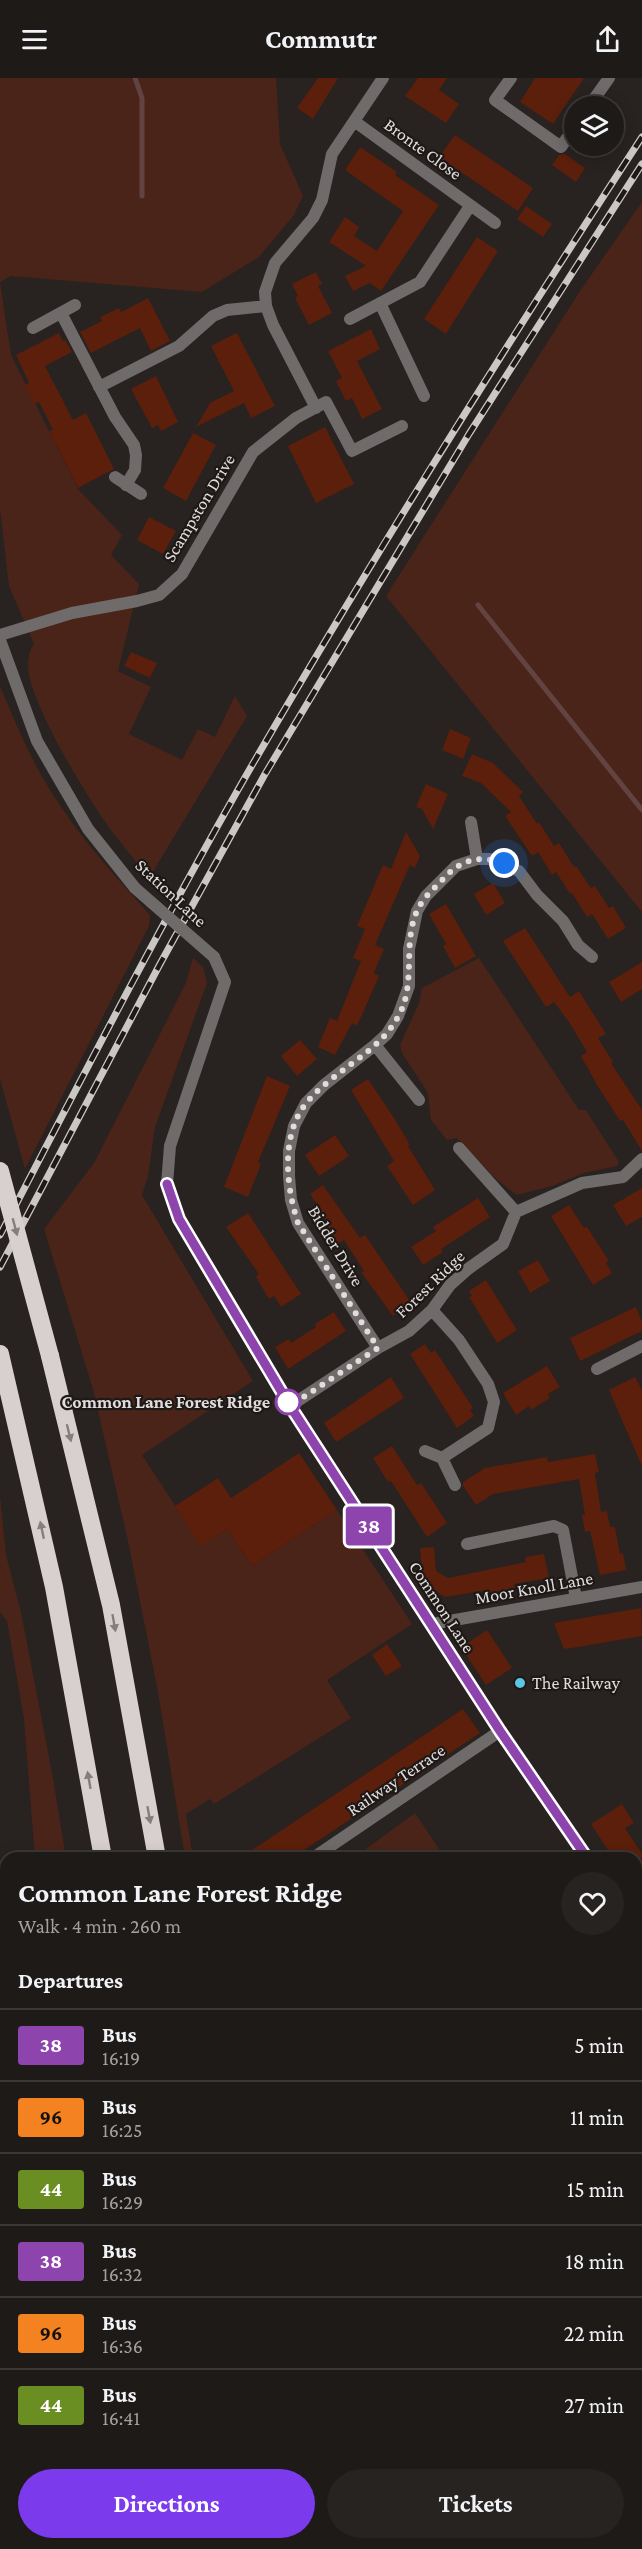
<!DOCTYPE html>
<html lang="en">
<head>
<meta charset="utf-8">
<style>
  body { margin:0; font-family:"Crimson Pro",serif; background:#262321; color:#f1f3f6; height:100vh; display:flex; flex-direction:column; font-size:22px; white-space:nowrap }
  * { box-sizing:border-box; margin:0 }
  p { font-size:20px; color:#a1a1a2 }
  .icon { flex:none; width:33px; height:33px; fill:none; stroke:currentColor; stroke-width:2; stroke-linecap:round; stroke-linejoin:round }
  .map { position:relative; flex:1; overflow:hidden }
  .drawer { position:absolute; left:0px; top:1774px; width:642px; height:698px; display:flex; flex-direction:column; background:#1e1a18; border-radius:18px 18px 0 0; box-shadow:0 3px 15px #0003,0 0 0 2px #3c3837 }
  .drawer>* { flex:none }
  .badge { padding:0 12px; border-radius:4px; font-size:21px; line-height:39px }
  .fabs { position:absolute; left:564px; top:18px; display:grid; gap:12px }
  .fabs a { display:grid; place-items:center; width:60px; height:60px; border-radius:50%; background:#1e1a18; box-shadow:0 3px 15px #0003,0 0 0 2px #3c3837; font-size:30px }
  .you { position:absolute; width:30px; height:30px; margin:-15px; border:4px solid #fff; border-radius:50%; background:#1a73e8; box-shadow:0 0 0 9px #1a73e833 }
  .map>.badge { position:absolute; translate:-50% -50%; box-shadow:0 0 0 3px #fff }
  h2 { padding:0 18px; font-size:22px; line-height:54px }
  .round { display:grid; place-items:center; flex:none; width:63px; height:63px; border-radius:32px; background:#262321 }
  .overview { display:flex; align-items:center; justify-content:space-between; height:102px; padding:0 18px }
  h1 { font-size:28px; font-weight:700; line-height:45px }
  .action { display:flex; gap:12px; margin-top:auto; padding:12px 18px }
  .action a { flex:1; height:69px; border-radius:36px; background:#7c3aed; color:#fff; font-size:24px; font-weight:700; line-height:69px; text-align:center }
  .action a+a { background:#262321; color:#f1f3f6 }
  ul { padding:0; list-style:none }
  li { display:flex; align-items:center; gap:18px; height:72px; padding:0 18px; border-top:2px solid #3c3837 }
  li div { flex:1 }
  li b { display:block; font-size:22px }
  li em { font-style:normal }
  li .badge { min-width:66px; font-weight:700; text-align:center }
  header { display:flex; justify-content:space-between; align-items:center; height:78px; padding:0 18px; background:#1e1a18; font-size:27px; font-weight:700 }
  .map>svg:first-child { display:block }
</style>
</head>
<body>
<header><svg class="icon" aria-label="menu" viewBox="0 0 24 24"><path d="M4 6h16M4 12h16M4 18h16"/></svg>Commutr<svg class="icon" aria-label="share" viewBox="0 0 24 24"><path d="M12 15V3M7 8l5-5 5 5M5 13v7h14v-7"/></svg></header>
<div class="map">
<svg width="642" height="2471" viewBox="0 0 642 2471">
  <rect width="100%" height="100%" fill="#282220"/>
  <!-- green -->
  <path fill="#4a2418" d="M0,0H276L280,66L303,118L294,137L259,179L202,214L11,198L0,204L11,277L78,411L122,457L111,477L139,506L118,593L151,609L129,656L182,682L198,651L215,659L235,618L247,638L154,792L153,805C139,787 124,769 110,751C84,714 39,640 29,597C27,587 28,574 34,566L9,508L0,431Z
    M642,124V834L386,518L580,213Z
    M0,608C15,644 31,682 52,715C80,760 115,798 150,837L149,848L25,1091L0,1001Z
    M193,880L203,889L207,905L155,1049L148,1098L142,1117L253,1303L142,1377L201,1467L227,1451L252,1488L337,1432L412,1546L327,1602L351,1640L214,1726L210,1721L186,1736L193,1780H185L158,1614L128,1463L93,1311L44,1151L94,1085L186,905Z
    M479,880L579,1032H586L619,1084L617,1088L584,1095L552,1108L517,1117L496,1101L457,1060L447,1062L431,1042L428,1015L402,975L400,967L419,925L422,910Z
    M0,1418L6,1477L21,1534L53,1700L66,1780H35L24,1641L7,1543L0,1534Z
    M415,1735L445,1780H362L359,1776Z
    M0,1885L6,1888V2367L3,2363L0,2305Z
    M636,1888L642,1897V2023L636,2027Z
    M43,2466H139V2471H43Z"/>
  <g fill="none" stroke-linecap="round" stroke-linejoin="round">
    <!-- stream -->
    <path stroke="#624342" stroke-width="5" d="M135,0L142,20V118
      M478,527L642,732"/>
  </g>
  <!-- building -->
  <path fill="#5b1f0b" d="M318,0H338L313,41L297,30Z
    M418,0H447L439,12L459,26L446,45L405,18Z
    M535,0H584L553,46L520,24Z
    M455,57L533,110L518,133L439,79Z
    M360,69L397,94L395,97L439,127L381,213L370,205L353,213L345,198L366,188L329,164L345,139L359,149L354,158L377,173L403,133L345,92Z
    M565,76L585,90L576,104L552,87L559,77Z
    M526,128L552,146L543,159L517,141Z
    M477,159L498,173L446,256L424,241Z
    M316,194L322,206L318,208L332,235L309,247L295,220L298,218L292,206Z
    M148,220L170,263L151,273L140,250L91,275L80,254L102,243L100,239L119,230L121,234Z
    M371,251L380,271L357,283L382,331L362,341L352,320L346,323L336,303L342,300L328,273Z
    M59,255L63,263L65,262L72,274L45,288L73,342L86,335L114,391L78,410L49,353L53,352L39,324L34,326L25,307L29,305L16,277Z
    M237,255L275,328L251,340L244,325L196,349L210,325L234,313L211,268Z
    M156,298L178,344L161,353L158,347L152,350L131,311Z
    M325,349L354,406L316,425L288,368Z
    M193,355L216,367L186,423L163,410Z
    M149,439L176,453L163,476L137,462Z
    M131,574L157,585L150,600L124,588Z
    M450,651L471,660L463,681L442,672Z
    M472,676L493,685L523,714L519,718L537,746L539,744L554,768L559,765L574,789L576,788L591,810L595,808L609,830L613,828L626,850L608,861L592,836L587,839L572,815L570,816L556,794L552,797L538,774L532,778L505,738L511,734L481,705L462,698Z
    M426,706L448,716L433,751L422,731L416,729Z
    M406,754L420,778L415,790L410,787L375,867L384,871L374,895L379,898L357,948L352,945L335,977L318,969L330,940L337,943L361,883L353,880L365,851L357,848L383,787L391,791Z
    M493,805L505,825L486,837L474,816Z
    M446,826L476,878L455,890L443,868L446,866L429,836Z
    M525,850L570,919L579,913L606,956L598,960L613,984L611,985L642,1032V1073L623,1042L620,1043L597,1007L581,978L587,974L569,944L554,924L546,929L503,863Z
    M642,884V911L621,924L609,904Z
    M300,962L317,981L297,998L281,978Z
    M267,998L290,1008L258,1084L261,1086L248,1119L224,1109Z
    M368,1001L396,1043L410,1067L408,1068L435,1112L413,1127L387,1088L394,1083L351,1012Z
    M335,1057L349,1078L319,1098L305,1077Z
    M323,1107L360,1160L365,1157L412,1226L393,1238L361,1194L364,1193L344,1162L337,1166L322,1142L326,1140L310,1116Z
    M642,1110V1139L626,1148L613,1127Z
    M478,1120L490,1139L441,1171L443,1174L423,1187L411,1169L436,1153L433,1149Z
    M569,1127L584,1150L587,1149L609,1183L606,1185L612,1195L593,1207L551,1138Z
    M248,1135L301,1216L281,1229L274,1218L269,1221L256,1199L259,1196L226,1149Z
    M538,1182L550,1203L530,1215L518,1193Z
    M486,1202L517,1252L497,1265L469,1219L472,1218L469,1213Z
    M636,1229L642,1244V1253L580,1283L570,1260Z
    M334,1234L346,1253L288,1291L275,1269L289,1261L291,1265L316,1249L315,1246Z
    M425,1266L431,1275L435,1272L473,1330L470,1332L474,1338L457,1350L410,1276Z
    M547,1288L560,1309L548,1316L550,1320L542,1325L531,1332L529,1328L516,1337L503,1315Z
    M391,1299L404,1320L336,1364L324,1345Z
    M635,1299L642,1312V1388L609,1312Z
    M392,1368L417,1407L421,1405L447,1445L427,1459L391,1403L388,1404L373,1380Z
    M299,1375L337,1432L252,1488L227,1451L201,1468L175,1428L218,1400L231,1420Z
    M595,1376L599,1394L595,1395L601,1434L607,1433L610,1449H615L620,1476L623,1475L626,1492L600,1497L590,1453L585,1454L582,1437H585L579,1401L493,1416L476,1427L463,1408V1404L485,1390L547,1379L548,1384Z
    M434,1469L436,1493L448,1500L526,1484L525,1479L544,1476L549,1500L514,1506L515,1510L488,1515V1512L445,1519L423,1506L420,1470Z
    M641,1530L642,1558L572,1570L564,1571L554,1545Z
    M487,1552L512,1590L486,1607L461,1569Z
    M387,1566L402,1588L386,1598L372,1577Z
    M463,1631L480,1655L292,1780H240Z
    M622,1726L634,1745L625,1750L642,1776V1780H613L591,1746Z"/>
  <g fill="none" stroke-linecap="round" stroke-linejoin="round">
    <!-- minor -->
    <path stroke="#6e6b6a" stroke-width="12" d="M511,0L495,22L561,69L574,50
      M589,28L609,0
      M354,43L495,145
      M380,225L424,318
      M61,235L115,339L134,367L136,377L135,392L126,407
      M350,241L420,204L470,128
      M33,250L75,227
      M99,309L179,268L213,238L227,232L266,228
      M316,330L273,247L266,228L265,214L275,185L313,140L322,122L332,76L383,0
      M115,399L141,416
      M0,557L72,535L137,523L159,517L182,496L253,374L296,340L326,324L352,373L402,348
      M471,744L477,781
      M375,967L419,1022
      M459,1070L516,1134
      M432,1232L459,1262L488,1306L494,1324L488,1350L442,1380
      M378,1270L298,1145L291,1122L289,1098V1073L294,1048L306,1025L324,1007L375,967L387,956L398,938L409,908V871L417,833L426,818L456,788L477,781H490L519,793L537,817L563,843L578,867L592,879
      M597,1291L642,1268
      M290,1328L378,1270L409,1253L432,1232L450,1207L468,1191L503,1166L516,1134L582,1105L623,1099L642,1081
      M425,1373L442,1380L455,1407
      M467,1466L554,1448L563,1452L576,1520
      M313,1780L500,1653"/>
    <!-- tertiary -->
    <path stroke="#6e6b6a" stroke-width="12" d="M0,562L37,663L88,751L135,810
      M214,879L225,904L170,1068L167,1106L179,1141L290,1328L500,1653L587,1780
      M432,1546L642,1509
      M636,1854L642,1863"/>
    <!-- motorway -->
    <path stroke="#d8d0ce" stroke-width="18" d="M0,1276L54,1509L103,1780
      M50,1278L111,1527L157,1780
      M179,2466V2471
      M228,2466L229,2471"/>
    <defs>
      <path id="rail" d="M0,1157C82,1000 163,842 251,689C375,475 507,266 642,59
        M0,1189L160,886L265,696L469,356L642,86"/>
    </defs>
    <!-- rail casing -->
    <use href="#rail" stroke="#cbc7c5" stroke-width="7"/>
    <!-- rail -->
    <use href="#rail" stroke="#1e1917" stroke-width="4.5" stroke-dasharray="14" stroke-linecap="butt"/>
    <!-- tertiary-bridge -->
    <path stroke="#6e6b6a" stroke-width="12" d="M135,810L214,879"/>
    <!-- motorway-bridge -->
    <path stroke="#d8d0ce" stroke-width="18" d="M0,1093L50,1278"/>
  </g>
  <!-- one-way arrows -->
  <defs><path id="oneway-solid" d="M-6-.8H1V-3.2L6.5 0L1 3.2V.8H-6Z" transform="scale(1.5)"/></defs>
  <g fill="#847e7c">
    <use href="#oneway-solid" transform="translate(15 1149) rotate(75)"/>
    <use href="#oneway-solid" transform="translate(69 1355) rotate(76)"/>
    <use href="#oneway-solid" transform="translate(42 1452) rotate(-102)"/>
    <use href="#oneway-solid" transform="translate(114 1545) rotate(80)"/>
    <use href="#oneway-solid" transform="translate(89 1702) rotate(-100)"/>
    <use href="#oneway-solid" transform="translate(149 1737) rotate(80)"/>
  </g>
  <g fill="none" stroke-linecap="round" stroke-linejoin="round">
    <defs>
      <path id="line" d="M167,1106L179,1141L290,1328L500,1653L587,1780"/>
    </defs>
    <!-- line casing -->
    <use href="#line" stroke="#fff" stroke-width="14"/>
    <!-- line -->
    <use href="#line" stroke="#8e44ad" stroke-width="9"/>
    <!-- walk -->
    <path stroke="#e1dddc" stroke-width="6" stroke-dasharray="0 10.8" d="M288,1324L290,1328L378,1270L298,1145C286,1109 280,1055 308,1023C319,1010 333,1000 346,990C366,975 385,962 398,939C417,906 402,867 417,833C423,819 436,809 446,798C464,780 481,778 504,785"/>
  </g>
  <!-- markers -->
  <circle fill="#fff" stroke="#8e44ad" stroke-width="3" cx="288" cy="1324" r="12"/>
  <circle fill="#59c8e5" stroke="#1e1917" stroke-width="2" cx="520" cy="1605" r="6"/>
  <g text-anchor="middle" stroke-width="4.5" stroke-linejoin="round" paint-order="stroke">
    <!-- street labels -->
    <g font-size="18" fill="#e1dddc" stroke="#1e1917">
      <text transform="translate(423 71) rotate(36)" y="6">Bronte Close</text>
      <text transform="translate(199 430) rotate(-59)" y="6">Scampston Drive</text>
      <text transform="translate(171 815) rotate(43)" y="6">Station Lane</text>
      <text transform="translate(336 1168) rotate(59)" y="6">Bidder Drive</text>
      <text transform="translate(430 1206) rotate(-44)" y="6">Forest Ridge</text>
      <text transform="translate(534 1510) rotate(-10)" y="6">Moor Knoll Lane</text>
      <text transform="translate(442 1529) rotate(57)" y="6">Common Lane</text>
      <text transform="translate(396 1702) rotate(-34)" y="6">Railway Terrace</text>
    </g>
    <!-- stop labels -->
    <g font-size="18" font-weight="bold" fill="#e1dddc" stroke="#1e1917" text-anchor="end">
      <text x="270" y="1330">Common Lane Forest Ridge</text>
    </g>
    <!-- poi labels -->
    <g font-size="18" fill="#e1dddc" stroke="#1e1917" text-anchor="start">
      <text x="532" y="1611">The Railway</text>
    </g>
  </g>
</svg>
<div class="fabs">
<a><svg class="icon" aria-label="layers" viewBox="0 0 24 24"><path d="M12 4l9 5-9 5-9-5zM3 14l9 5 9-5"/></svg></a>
</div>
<div class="you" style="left:504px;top:785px"></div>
<b class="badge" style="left:369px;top:1448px;background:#8e44ad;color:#fff">38</b>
<section class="drawer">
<div class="overview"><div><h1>Common Lane Forest Ridge</h1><p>Walk · 4 min · 260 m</p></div><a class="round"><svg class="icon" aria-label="heart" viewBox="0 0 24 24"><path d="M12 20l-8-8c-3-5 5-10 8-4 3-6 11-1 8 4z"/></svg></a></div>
<h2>Departures</h2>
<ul>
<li><span class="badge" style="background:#8e44ad;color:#fff">38</span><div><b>Bus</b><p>16:19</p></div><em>5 min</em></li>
<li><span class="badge" style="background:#f58220;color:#111">96</span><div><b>Bus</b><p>16:25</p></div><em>11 min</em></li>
<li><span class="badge" style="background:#6b8e23;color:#fff">44</span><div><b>Bus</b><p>16:29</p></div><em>15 min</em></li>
<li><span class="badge" style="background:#8e44ad;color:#fff">38</span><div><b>Bus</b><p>16:32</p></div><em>18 min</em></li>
<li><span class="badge" style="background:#f58220;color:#111">96</span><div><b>Bus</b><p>16:36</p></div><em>22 min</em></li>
<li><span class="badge" style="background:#6b8e23;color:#fff">44</span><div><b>Bus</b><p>16:41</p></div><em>27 min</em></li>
</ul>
<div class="action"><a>Directions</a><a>Tickets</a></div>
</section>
</div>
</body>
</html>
